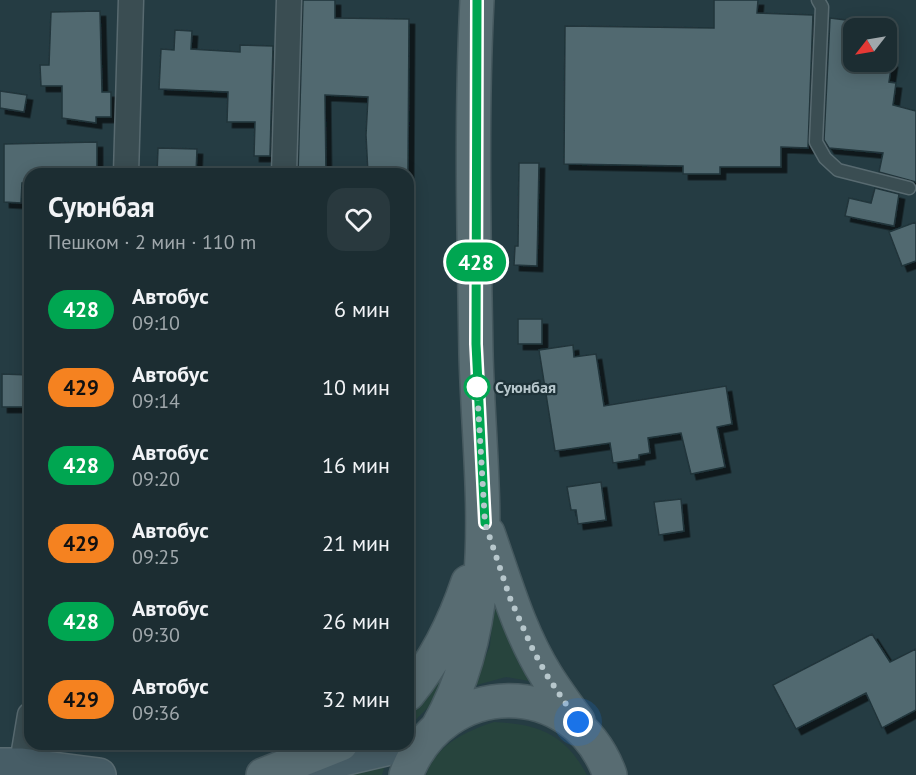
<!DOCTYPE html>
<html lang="ru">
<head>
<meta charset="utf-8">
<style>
  body { margin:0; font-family:"PT Sans",sans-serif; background:#29393e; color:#f1f3f6; height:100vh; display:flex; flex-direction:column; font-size:22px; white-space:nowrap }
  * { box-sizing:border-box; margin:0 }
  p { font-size:20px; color:#a0a8ac }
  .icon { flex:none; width:33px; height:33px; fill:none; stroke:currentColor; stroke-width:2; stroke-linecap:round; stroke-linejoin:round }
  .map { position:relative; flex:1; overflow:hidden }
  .sheet { position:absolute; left:24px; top:168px; width:390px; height:582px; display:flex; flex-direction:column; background:#1c2d32; border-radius:18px; box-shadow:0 3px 15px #0003,0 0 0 2px #3a494d }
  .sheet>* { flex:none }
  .badge { padding:0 12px; border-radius:20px; font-size:21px; line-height:39px }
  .needle { width:39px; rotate:239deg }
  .fabs { position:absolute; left:843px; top:18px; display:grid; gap:12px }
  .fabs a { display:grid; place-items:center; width:54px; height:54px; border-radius:12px; background:#1c2d32; box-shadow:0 3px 15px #0003,0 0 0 2px #3a494d; font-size:30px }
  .you { position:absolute; width:30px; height:30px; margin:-15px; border:4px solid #fff; border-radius:50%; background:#1a73e8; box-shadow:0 0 0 9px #1a73e833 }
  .map>.badge { position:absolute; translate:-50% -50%; box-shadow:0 0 0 3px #fff }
  .round { display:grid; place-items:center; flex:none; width:63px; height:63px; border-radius:18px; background:#29393e }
  .head { display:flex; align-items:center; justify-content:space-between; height:102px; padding:0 24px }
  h1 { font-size:28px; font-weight:700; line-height:45px }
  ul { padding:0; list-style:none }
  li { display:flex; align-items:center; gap:18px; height:78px; padding:0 24px }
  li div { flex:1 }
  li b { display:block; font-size:22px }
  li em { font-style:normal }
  li .badge { min-width:66px; font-weight:700; text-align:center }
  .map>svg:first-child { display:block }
</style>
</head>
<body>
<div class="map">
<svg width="916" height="775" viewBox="0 0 916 775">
  <defs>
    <filter id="shadow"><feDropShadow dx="5.5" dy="5.5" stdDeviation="0" flood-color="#0009"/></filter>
  </defs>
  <rect width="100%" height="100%" fill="#253c43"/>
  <!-- green -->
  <path fill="#27443d" d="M494,597L517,660L529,681L506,677L473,686L490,646Z
    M460,640L437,699L408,727V710Z
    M494,722C539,724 565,734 587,775H426C436,745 466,731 494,722Z
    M387,760L382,775H333Z"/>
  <!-- building -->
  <path fill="#516970" stroke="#20343a" stroke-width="1.5" filter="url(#shadow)" d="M303,0H335V18L409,19L408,174H368L366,135L368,97L325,95L326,174H298Z
    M714,0H758L757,13L813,15L808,148L781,147V167H720V174H683V166L564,164L565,26L714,28Z
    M100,11L102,92H111V117H96V123L62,118V86H41L40,65H49L51,12Z
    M830,18L854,21V62H892L889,82L896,83L893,105L916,111V182L879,172L883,153L829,148L824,140Z
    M175,30L192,31L191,49L240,52V45L273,46L270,156H254L255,122H227L228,92L159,89L161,49L174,50Z
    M0,91L27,95L24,112L0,108Z
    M97,142V174H30V183H22L21,203L4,202V144Z
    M158,148L197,149L196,174H157Z
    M519,163H539L537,266L514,265L515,246H518Z
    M875,188L899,194L894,226L845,216L849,198L871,203Z
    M916,222V261L902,266L889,232Z
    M518,319H542V344H518Z
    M573,345L574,357L596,354L604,406L726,386L732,424L717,427L725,467L691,474L681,433L648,438L650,453L639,455V459L613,463L610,443L555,451L539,350Z
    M2,374L30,375V407H2Z
    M601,482L606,520L578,524L576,510H571L567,487Z
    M681,499L684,531L659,535L654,502Z
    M872,634L890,662L916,649V710L882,728L866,693L796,729L773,685Z"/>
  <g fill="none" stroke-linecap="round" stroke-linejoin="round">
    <defs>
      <path id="service" d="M818,0L822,7L816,142L825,158L838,170L909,188"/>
      <path id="minor" d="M126,174L131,0
        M284,174L289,0
        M20,775L30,715"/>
      <path id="secondary" d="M0,765H22L99,775
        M304,768L407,744"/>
      <path id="primary" d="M488,533C505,581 519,632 546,675C556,691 567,706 578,721
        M408,694C436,660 454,624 468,582
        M438,727C503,613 479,479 476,354C474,237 471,117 477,0
        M263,775L341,744
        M406,775C443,677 574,675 610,775"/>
    </defs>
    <!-- service casing -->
    <use href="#service" stroke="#586a70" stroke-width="15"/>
    <!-- minor casing -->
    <use href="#minor" stroke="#586a70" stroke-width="27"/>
    <!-- secondary casing -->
    <use href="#secondary" stroke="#586a70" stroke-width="36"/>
    <!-- primary casing -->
    <use href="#primary" stroke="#46595f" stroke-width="36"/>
    <!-- service -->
    <use href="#service" stroke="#3a4d52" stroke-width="12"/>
    <!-- minor -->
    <use href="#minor" stroke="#3a4d52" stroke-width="24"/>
    <!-- secondary -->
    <use href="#secondary" stroke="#475d66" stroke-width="33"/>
    <!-- primary -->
    <use href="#primary" stroke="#586c72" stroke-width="33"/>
  </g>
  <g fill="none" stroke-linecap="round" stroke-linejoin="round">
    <defs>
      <path id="line" d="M477,0L476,344L485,523"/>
    </defs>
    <!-- line casing -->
    <use href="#line" stroke="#fff" stroke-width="14"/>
    <!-- line -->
    <use href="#line" stroke="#00a651" stroke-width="9"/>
    <!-- walk -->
    <path stroke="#b7c7cc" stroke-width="6" stroke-dasharray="0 10.8" d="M477,387L485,523L510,598L533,650L546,674L578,722"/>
  </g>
  <!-- markers -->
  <circle fill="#fff" stroke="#00a651" stroke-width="3" cx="477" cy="387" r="12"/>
  <g text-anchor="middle" stroke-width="4.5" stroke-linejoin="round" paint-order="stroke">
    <!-- stop labels -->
    <g font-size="16" font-weight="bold" fill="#b7c7cc" stroke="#1e3238" text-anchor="start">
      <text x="495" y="393">Суюнбая</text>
    </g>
  </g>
</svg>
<div class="fabs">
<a><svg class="needle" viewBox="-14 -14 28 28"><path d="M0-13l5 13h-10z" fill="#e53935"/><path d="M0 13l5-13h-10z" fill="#a0a8ac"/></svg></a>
</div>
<div class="you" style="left:578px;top:722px"></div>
<b class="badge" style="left:476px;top:262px;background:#00a651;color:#fff">428</b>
<section class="sheet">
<div class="head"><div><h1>Суюнбая</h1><p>Пешком · 2 мин · 110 m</p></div><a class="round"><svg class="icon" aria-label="heart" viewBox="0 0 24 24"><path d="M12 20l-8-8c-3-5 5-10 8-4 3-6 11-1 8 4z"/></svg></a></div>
<ul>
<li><span class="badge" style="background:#00a651;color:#fff">428</span><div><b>Автобус</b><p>09:10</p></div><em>6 мин</em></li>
<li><span class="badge" style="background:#f58220;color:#111">429</span><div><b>Автобус</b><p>09:14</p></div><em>10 мин</em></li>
<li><span class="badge" style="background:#00a651;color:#fff">428</span><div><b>Автобус</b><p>09:20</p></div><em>16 мин</em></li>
<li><span class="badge" style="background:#f58220;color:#111">429</span><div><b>Автобус</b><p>09:25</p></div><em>21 мин</em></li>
<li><span class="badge" style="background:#00a651;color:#fff">428</span><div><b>Автобус</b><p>09:30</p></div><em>26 мин</em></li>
<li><span class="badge" style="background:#f58220;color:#111">429</span><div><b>Автобус</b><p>09:36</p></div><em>32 мин</em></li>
</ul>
</section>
</div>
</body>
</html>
